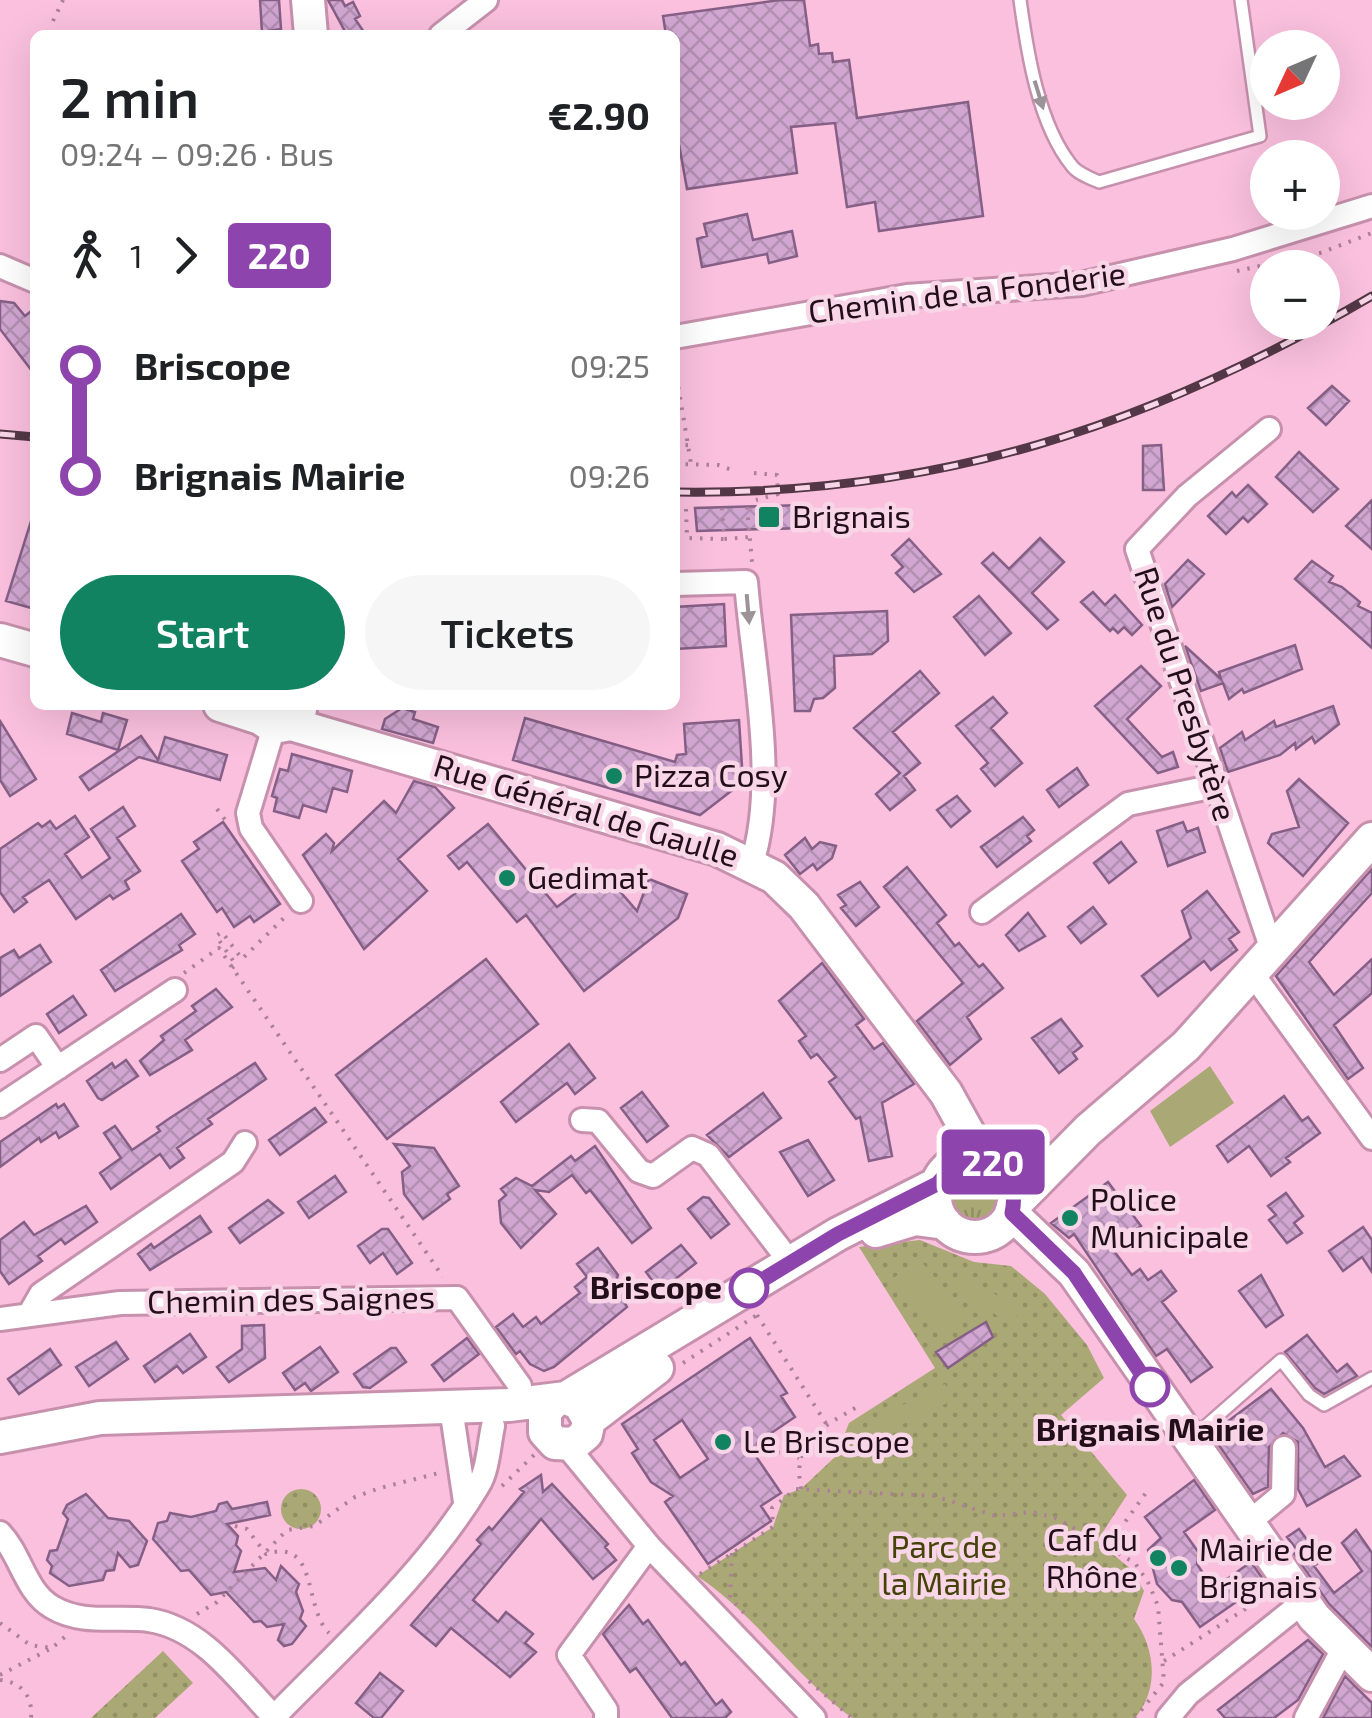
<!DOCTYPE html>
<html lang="en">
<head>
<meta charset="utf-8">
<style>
  body { margin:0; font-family:"Exo 2",sans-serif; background:#f6f6f6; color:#202124; height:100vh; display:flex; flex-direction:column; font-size:38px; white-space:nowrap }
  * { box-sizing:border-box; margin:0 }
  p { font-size:32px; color:#757577 }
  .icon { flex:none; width:55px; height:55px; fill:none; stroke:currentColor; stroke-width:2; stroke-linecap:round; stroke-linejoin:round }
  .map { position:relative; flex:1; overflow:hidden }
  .panel { position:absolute; left:30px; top:30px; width:650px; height:680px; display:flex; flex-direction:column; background:#fff; border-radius:15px; box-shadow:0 10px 40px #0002 }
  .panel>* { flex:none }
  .badge { padding:0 20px; border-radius:8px; font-size:35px; line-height:65px }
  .needle { width:65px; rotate:226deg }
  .buttons { position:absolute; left:1250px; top:30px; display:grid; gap:20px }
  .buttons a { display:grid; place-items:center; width:90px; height:90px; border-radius:50%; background:#fff; box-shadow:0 10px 40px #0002; font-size:50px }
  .map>.badge { position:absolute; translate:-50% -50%; box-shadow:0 0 0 5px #fff }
  .legs { display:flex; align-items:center; gap:15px; height:110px; padding:0 30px; font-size:32px }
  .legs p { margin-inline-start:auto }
  .overview { display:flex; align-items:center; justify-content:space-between; height:170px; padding:0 30px }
  h1 { font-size:55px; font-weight:600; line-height:75px }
  .cta { display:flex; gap:20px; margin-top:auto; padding:20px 30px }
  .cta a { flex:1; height:115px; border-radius:60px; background:#118361; color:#fff; font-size:40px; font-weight:600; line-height:115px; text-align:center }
  .cta a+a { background:#f6f6f6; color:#202124 }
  ul { padding:0 30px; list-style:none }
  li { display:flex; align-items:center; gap:35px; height:110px; font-size:38px }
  li i { display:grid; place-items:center; width:15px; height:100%; margin:0 12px; background:currentColor }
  li i::after { content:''; width:25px; height:25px; margin:-12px; border:8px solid; border-radius:50%; background:#fff }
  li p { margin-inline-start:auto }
  li:first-child i { background:linear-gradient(#0000 50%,currentColor 0) }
  li:last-child i { background:linear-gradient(currentColor 50%,#0000 0) }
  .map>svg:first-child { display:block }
</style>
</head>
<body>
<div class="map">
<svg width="1372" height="1718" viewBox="0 0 1372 1718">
  <defs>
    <pattern id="grass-tufts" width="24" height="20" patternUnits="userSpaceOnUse" patternTransform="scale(2.5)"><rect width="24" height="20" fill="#aaa875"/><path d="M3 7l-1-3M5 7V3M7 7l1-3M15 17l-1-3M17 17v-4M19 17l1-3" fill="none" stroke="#928f65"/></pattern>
    <pattern id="park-dots" width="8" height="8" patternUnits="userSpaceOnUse" patternTransform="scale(2.5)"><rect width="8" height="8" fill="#aaa875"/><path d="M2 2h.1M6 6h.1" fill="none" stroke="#928f65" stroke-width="1.8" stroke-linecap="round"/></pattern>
    <pattern id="building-cross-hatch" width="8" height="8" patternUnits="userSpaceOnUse" patternTransform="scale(2.5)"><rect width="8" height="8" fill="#d1a7d1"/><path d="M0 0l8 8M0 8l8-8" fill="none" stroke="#b38fb3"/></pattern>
  </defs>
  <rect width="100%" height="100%" fill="#fac0de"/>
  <!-- grass -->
  <path fill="url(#grass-tufts)" d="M949 1196a24 24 0 1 1 48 0a24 24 0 1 1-48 0Z"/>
  <!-- park -->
  <path fill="url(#park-dots)" d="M920,1240L974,1262L1011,1266L1045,1294L1087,1345L1104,1378L1061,1415L1127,1495L1097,1541L1132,1570L1144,1591L1134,1619C1155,1648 1160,1688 1135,1718H852C795,1676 756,1615 697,1576L773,1527L784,1495L801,1489L836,1456L849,1423L935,1368L859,1247Z
    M281 1509a20 20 0 1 1 40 0a20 20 0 1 1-40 0Z
    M163,1651L193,1683L155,1718H91Z"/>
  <!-- pitch -->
  <path fill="#aaa875" d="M1210,1066L1234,1103L1170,1147L1150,1111Z
    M918,1258L968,1315L944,1336L894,1278Z
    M966,1278L1021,1309L1012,1324L958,1293Z
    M945,1384L953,1400L885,1433L877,1418Z"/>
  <!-- building -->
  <path fill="url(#building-cross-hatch)" stroke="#865f86" stroke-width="2.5" fill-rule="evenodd" d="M260,0H279L281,29L262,32Z
    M328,0H342L345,6L353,2L360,16L355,19L366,35H347Z
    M780,0H804L810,46L818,44L819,54L832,53L833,62L849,60L857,118L968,102L983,216L879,231L875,202L847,207L835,123L791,127L797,173L687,189L675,122V35H666L663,16Z
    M747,214L753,240L792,231L797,256L769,263L767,254L702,267L697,239L707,236L704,224Z
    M0,301L14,303L25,316L35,308V375L0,329Z
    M1332,386L1349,401L1326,425L1308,408Z
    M1161,445L1164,490H1143V446Z
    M1299,452L1338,489L1313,512L1276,477Z
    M1248,485L1267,504L1248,522L1243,517L1226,534L1208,516L1232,492L1236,497Z
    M1372,500V549L1346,526Z
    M803,505V528L697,531L695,508Z
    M32,518L35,519V609L6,601Z
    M1040,538L1064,562L1032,593L1058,620L1047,629L982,563L993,553L1009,569Z
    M909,539L941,574L914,592L896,573L903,567L892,555Z
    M1188,560L1204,574L1172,607L1165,584Z
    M1312,561L1333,576L1329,582L1342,587L1360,602L1358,606L1372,613V648L1295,579Z
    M1093,592L1105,605L1115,595L1142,625L1132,635L1124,627L1118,633L1113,628L1110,631L1081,602Z
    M979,596L1011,633L985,655L954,617Z
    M724,604L726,646L675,649V607Z
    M887,611L888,641L872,654L834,656L835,688L823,698L814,699L810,711H795L791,615Z
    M1295,645L1302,669L1244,693L1242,689L1229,699L1223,683L1201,691L1185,646L1221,679L1219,672Z
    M1141,666L1161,686L1127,719L1162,757L1173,752L1178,767L1158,773L1095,706Z
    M920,671L939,693L893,732L920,763L904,776L915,790L890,810L876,794L900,773L854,728Z
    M993,697L1007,713L991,728L1022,763L995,786L981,769L988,763L956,726Z
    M1333,706L1339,724L1315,743L1312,737L1296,749L1295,743L1280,755L1228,772L1220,748L1242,732L1245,740L1274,721L1276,727Z
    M402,708L415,712L413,719L438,727L433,743L382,729L385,719Z
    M72,713L101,722L103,713L127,720L118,750L67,734Z
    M525,718L675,762L677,755L686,754L684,724L739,720L743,782L700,815L643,798L513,760Z
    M0,721L36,779L10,796L0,780Z
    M141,736L158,760L165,737L227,755L220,780L139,757L89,790L80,777Z
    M292,754L352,771L347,792L333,788L326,812L303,805L299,818L274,811L277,798L272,796L280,769L288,771Z
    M1077,768L1088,785L1059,807L1047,790Z
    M1299,779L1348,823L1303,876L1268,843L1272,834L1299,827L1287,791Z
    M414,781L435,787L454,808L398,859L427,891L364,949L303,855L326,834L334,843L332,851L384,801L396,813Z
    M957,796L970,811L951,827L937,810Z
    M123,807L135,826L117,838L140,871L125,881L129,889L113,899L110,895L76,919L49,880L23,897L27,902L14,912L0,892V849L38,823L42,827L50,821L56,829L75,816L89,837L65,854L82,878L110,858L91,829Z
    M1023,817L1034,830L1027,836L1031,841L997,867L981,847Z
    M223,822L280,904L254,922L250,916L234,927L222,908L217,912L182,861L199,849L194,842Z
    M1183,822L1187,832L1198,828L1205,852L1168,866L1157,831Z
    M488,824L557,907L588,884L599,881L617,888L637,911L649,879L687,894L678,918L584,991L526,915L517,922L467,862L459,869L448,856Z
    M805,838L812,849L820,842L836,846L832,858L817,870L813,864L800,874L785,855Z
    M1121,842L1136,862L1109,883L1094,863Z
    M907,867L946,915L937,923L955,946L959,943L979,967L983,964L1003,988L967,1017L981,1039L950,1065L917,1021L963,983L884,887Z
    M1372,869V893L1309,962L1334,995L1372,959V993L1334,1025L1363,1068L1348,1079L1276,976Z
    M860,882L879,907L856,926L841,908L846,905L838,895Z
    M1207,891L1239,932L1229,939L1237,950L1211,970L1204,961L1158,996L1142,976L1191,938L1182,911Z
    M1093,907L1106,924L1081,943L1068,927Z
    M1028,913L1045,936L1019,951L1006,935Z
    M181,914L195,934L179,945L182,950L115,991L101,970Z
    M40,945L51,962L0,996V958L14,950L19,958Z
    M486,959L538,1024L387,1139L336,1075Z
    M822,963L864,1019L856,1025L874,1049L883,1043L914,1084L882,1103L892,1156L869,1161L860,1117L856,1119L829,1082L836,1077L817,1054L811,1058L799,1041L806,1036L779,1001Z
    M216,989L232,1007L185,1040L192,1050L150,1075L140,1061L164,1040L161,1036L196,1011L192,1006Z
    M73,996L86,1015L59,1033L47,1014Z
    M1061,1019L1082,1046L1073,1053L1077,1059L1059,1073L1032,1038Z
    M569,1044L595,1078L575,1094L567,1083L516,1122L501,1102Z
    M126,1060L138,1076L102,1100L98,1098L87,1081L112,1063L115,1068Z
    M255,1063L266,1079L208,1119L212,1124L177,1148L184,1158L170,1168L160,1154L111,1189L100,1173L121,1158L104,1133L115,1126L132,1150L160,1131L157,1127L170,1118Z
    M642,1092L668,1126L647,1142L621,1108Z
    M763,1093L781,1118L729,1157L707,1135Z
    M1284,1096L1302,1121L1308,1117L1320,1133L1286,1158L1290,1162L1271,1176L1249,1146L1228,1162L1217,1146Z
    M56,1104L58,1108L64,1104L78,1126L59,1138L56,1132L41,1142L39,1138L0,1167V1142Z
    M315,1108L326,1122L280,1155L269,1140Z
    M808,1140L834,1180L808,1196L780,1152Z
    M394,1144L434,1148L459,1186L447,1194L450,1199L423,1219L404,1194L402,1172L410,1166Z
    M595,1146L651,1228L632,1243L590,1190L586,1193L572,1175L549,1192L535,1190L556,1214L521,1248L501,1223L499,1201L506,1195L501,1189L516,1178L532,1186L571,1156L575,1161Z
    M335,1176L346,1192L309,1218L298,1202Z
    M1108,1182L1141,1226L1111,1247L1132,1275L1140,1269L1148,1280L1161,1271L1176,1291L1162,1302L1212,1367L1191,1382L1167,1349L1156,1356L1074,1234L1069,1238L1051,1223Z
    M1286,1193L1303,1216L1294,1223L1302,1233L1287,1243L1269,1220L1276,1215L1268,1206Z
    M703,1197L709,1198L729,1224L711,1238L688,1209Z
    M268,1200L283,1213L240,1243L229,1228Z
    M86,1206L97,1222L65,1244L61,1239L38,1256L42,1261L9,1284L0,1271V1240L24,1222L34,1235Z
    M200,1216L211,1232L150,1270L138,1254L151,1244L154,1248Z
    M1363,1227L1372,1240V1272L1362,1257L1343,1271L1329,1251Z
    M382,1229H388L412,1263L397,1274L383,1253L370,1263L358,1246Z
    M681,1245L696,1263L660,1291L646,1272Z
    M598,1248L618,1275L615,1284L627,1307L554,1367L544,1371L530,1364L520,1351L516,1354L496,1327L513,1314L523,1327L536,1317L541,1324L562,1307L580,1293L575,1287L587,1277L577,1264Z
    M1261,1275L1283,1315L1266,1327L1239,1291Z
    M986,1322L993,1337L948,1368L936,1352Z
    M264,1325L265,1358L229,1382L217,1367L242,1349V1326Z
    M190,1334L206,1357L183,1373L177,1366L155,1382L144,1366Z
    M1307,1335L1337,1372L1347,1364L1357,1376L1324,1394L1315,1388L1285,1352Z
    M467,1338L479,1354L444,1381L432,1365Z
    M750,1338L787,1393L781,1396L795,1417L758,1442L755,1455L781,1493L761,1506L771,1521L708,1564L665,1502L673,1496L651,1482L632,1453L638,1449L622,1424ZM682,1420L708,1459L680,1478L654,1440Z
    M116,1342L128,1359L89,1386L76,1367Z
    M320,1347L338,1372L311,1391L305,1383L295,1390L283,1373Z
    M391,1348H396L406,1362L370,1388L363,1387L354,1374Z
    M50,1349L61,1365L19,1394L8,1379Z
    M1271,1389L1303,1428L1325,1467L1344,1456L1360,1476L1307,1506L1298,1489V1442L1283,1433L1269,1447L1268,1487L1253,1494L1211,1434Z
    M541,1475L543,1492L552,1484L608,1544L605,1547L616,1560L593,1579L541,1519L473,1600L498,1622L506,1612L533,1634L525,1643L536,1652L510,1677L451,1628L436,1646L411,1625L481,1544L477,1540L489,1527L492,1530L524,1492L520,1489Z
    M1194,1480L1215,1510L1184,1532L1199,1553L1197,1564L1213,1589L1251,1562L1265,1582L1200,1627L1182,1602L1172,1600L1157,1584L1148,1550L1161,1538L1145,1517Z
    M86,1494L108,1518L129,1521L147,1541L138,1565L130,1567L118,1553L114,1570L106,1571L103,1580L69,1586L50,1573L52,1566L47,1560L50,1551L57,1550L68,1519L63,1513L67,1505Z
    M227,1502L232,1509L267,1502L270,1515L227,1524L238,1536L236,1545L241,1551L234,1572L265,1568L276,1580L281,1566L299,1584L296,1592L303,1611L300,1619L306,1626L292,1644L284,1646L278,1640L284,1624L267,1627L261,1621L254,1622L226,1592L211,1595L189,1570L181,1571L153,1539L158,1523L167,1521L170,1513L191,1517L216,1511L219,1504Z
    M1299,1529L1322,1560L1314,1566L1334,1593L1362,1571L1342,1543L1356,1530L1372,1553V1647L1329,1604L1294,1554L1298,1551L1287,1537Z
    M629,1605L643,1624L648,1620L681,1665L685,1662L716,1705L722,1700L731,1712L725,1718H672L636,1668L630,1672L603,1634Z
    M1308,1640L1323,1654L1298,1700L1274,1718H1225L1218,1710Z
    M380,1673L403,1691L381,1718H374L356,1703Z
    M1345,1676L1372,1703V1718H1323Z"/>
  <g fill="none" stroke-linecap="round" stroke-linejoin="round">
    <defs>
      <path id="lane" d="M1020,0C1027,51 1038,124 1072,166C1077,173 1090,178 1099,182L1260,136L1241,0
        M1191,1439L1281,1360L1309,1395L1324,1405L1372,1378"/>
      <path id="street" d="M441,35L486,0
        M0,266L35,281
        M675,337L907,296L1081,284L1233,249L1372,206
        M1269,429L1187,496L1137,549L1272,950
        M675,584L746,582C753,669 778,780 752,863
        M274,727L248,813L251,828L301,901
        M982,912L1128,804L1215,786
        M1252,973L1372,1138
        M0,1060L36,1036L58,1068
        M0,1106L175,990
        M582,1120L598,1121L639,1171L653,1176L692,1148L708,1155L790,1262
        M30,1313L41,1294L233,1162L245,1143
        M0,1319L120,1303L457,1298L520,1386L521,1404
        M453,1421L465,1502
        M566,1445L649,1546L814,1718
        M1247,1524L1283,1494L1284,1448
        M0,1533C21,1555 25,1591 52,1607C82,1625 116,1616 149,1620C203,1628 238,1680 274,1717
        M273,1718C343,1646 426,1573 478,1486C488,1471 489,1444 493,1426
        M606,1718V1710L569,1655L649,1546
        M1168,1718L1188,1694L1303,1602
        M1306,1718L1344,1647"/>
      <path id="secondary" d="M308,0L311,35
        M0,640L35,650
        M220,705L260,718
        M257,705L260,718L274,727L291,724L300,710
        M291,724L717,849L774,877L804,906L946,1093L982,1158
        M935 1197a40 40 0 1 1 80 0a40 40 0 1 1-80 0Z
        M1013,1206L1088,1130L1186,1046L1372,839
        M1011,1213L1074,1273L1314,1617L1372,1675
        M876,1231L915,1219L945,1223
        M566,1398L838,1234L937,1184
        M589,1420L657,1368
        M0,1437L100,1418L509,1405L566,1398L579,1403L589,1420L586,1434L574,1444L555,1443L545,1432V1411L555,1401"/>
    </defs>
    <!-- lane casing -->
    <use href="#lane" stroke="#c791ae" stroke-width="16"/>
    <!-- street casing -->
    <use href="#street" stroke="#c791ae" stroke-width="28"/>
    <!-- secondary casing -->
    <use href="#secondary" stroke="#c791ae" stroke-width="38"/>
    <!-- path -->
    <path stroke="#ac8097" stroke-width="4" stroke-dasharray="2.5 8" stroke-linecap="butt" d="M53,21L63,0
      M1237,271L1320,253L1372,233
      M675,366L691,464
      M675,446L688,445
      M675,464L718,465L732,470
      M754,473L777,475L778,494L756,500
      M747,507L752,562
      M722,508L724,539L750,537
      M686,509L687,538L724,539
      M217,809L229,825
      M232,968L236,965L216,936L222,932L242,959L289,913
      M184,973L219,948L443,1277
      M757,1315L827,1425
      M683,1363L757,1315
      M757,1447L799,1458
      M502,1486L534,1455
      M801,1489C792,1438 821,1429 860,1405
      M235,1526L247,1529L266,1554C319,1537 303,1608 329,1633
      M1107,1547L1148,1490
      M732,1553L730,1598L747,1616
      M700,1574L773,1527L772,1508L796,1489L934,1496L996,1516L1030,1512L1054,1517L1135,1563L1149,1584L1158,1606L1164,1682L1135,1718
      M197,1614L217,1602L287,1530L314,1526L355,1497L380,1488L439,1473
      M0,1623L30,1645L52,1648L67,1635
      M1164,1661L1264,1597L1269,1601
      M0,1675L52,1648
      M0,1680C22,1682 33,1697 31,1718
      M809,1681L852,1718"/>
    <!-- lane -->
    <use href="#lane" stroke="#fff" stroke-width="11"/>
    <!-- street -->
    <use href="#street" stroke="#fff" stroke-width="22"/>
    <!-- secondary -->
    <use href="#secondary" stroke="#fff" stroke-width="32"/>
    <defs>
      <path id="rail" d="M0,434L35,437
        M675,492C937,496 1148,427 1372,296"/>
    </defs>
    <!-- rail casing -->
    <use href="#rail" stroke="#533746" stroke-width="9"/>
    <!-- rail -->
    <use href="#rail" stroke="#f8d5e7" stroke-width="5" stroke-dasharray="15" stroke-linecap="butt"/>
  </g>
  <!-- one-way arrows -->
  <defs><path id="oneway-solid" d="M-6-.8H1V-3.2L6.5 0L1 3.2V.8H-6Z" transform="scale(2.5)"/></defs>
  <g fill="#9c9398">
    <use href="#oneway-solid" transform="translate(1039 95) rotate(73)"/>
    <use href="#oneway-solid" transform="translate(748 609) rotate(85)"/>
  </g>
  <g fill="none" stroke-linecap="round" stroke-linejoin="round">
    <defs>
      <path id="line-1" d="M749,1288L838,1234L937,1184L958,1161C994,1150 1020,1177 1012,1213L1074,1273L1150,1387"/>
    </defs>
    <!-- line-1 casing -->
    <use href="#line-1" stroke="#fff" stroke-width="22"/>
    <!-- line-1 -->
    <use href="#line-1" stroke="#8e44ad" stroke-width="15"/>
  </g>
  <!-- markers -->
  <g fill="#118361" stroke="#f8d5e7" stroke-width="4">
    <rect x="757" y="505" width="24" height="24" rx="5"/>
    <circle cx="614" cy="776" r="10"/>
    <circle cx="507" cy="878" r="10"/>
    <circle cx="1070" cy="1218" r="10"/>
    <circle cx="723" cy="1442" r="10"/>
    <circle cx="1158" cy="1558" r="10"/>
    <circle cx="1179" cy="1568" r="10"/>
  </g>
  <g fill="#fff" stroke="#8e44ad" stroke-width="5">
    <circle cx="749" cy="1288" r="18"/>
    <circle cx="1150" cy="1387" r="18"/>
  </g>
  <g text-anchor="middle" stroke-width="9" stroke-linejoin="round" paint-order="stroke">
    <!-- street labels -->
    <g font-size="32" fill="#230f1a" stroke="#f8d5e7">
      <text transform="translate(967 293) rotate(-7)" y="11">Chemin de la Fonderie</text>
      <text transform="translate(1185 694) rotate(72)" y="11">Rue du Presbytère</text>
      <text transform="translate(586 811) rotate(17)" y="11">Rue Général de Gaulle</text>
      <text transform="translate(291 1300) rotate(-1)" y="11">Chemin des Saignes</text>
    </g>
    <!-- poi labels -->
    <g font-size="32" fill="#230f1a" stroke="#f8d5e7" text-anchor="start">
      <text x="792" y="528">Brignais</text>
      <text x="634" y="787">Pizza Cosy</text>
      <text x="527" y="889">Gedimat</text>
      <text x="1090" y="1211">Police<tspan x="1090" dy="37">Municipale</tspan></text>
      <text x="743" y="1453">Le Briscope</text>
      <text x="1138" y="1551" text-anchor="end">Caf du<tspan x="1138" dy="37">Rhône</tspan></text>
      <text x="1199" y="1561">Mairie de<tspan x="1199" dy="37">Brignais</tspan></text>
    </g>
    <!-- stop labels -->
    <g font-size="32" font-weight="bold" fill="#230f1a" stroke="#f8d5e7" text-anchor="end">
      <text x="722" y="1299">Briscope</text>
      <text x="1150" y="1441" text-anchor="middle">Brignais Mairie</text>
    </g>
    <!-- park labels -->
    <g font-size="32" fill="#454208" stroke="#f8d5e7">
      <text x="944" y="1558">Parc de<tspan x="944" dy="37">la Mairie</tspan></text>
    </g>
  </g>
</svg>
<div class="buttons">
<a><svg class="needle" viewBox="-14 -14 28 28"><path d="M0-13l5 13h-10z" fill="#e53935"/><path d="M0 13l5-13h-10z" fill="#757577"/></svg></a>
<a>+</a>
<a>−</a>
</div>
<b class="badge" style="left:993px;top:1162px;background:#8e44ad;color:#fff">220</b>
<section class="panel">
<div class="overview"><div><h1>2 min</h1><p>09:24 – 09:26 · Bus</p></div><b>€2.90</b></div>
<div class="legs"><svg class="icon" aria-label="walk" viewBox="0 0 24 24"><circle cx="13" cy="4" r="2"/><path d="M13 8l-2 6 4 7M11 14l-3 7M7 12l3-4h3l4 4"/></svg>1<svg class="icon" aria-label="forward" viewBox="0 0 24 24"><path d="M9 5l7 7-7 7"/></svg><b class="badge" style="background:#8e44ad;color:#fff">220</b></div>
<ul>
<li><i style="color:#8e44ad"></i><b>Briscope</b><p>09:25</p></li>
<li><i style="color:#8e44ad"></i><b>Brignais Mairie</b><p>09:26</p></li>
</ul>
<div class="cta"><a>Start</a><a>Tickets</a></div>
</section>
</div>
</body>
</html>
